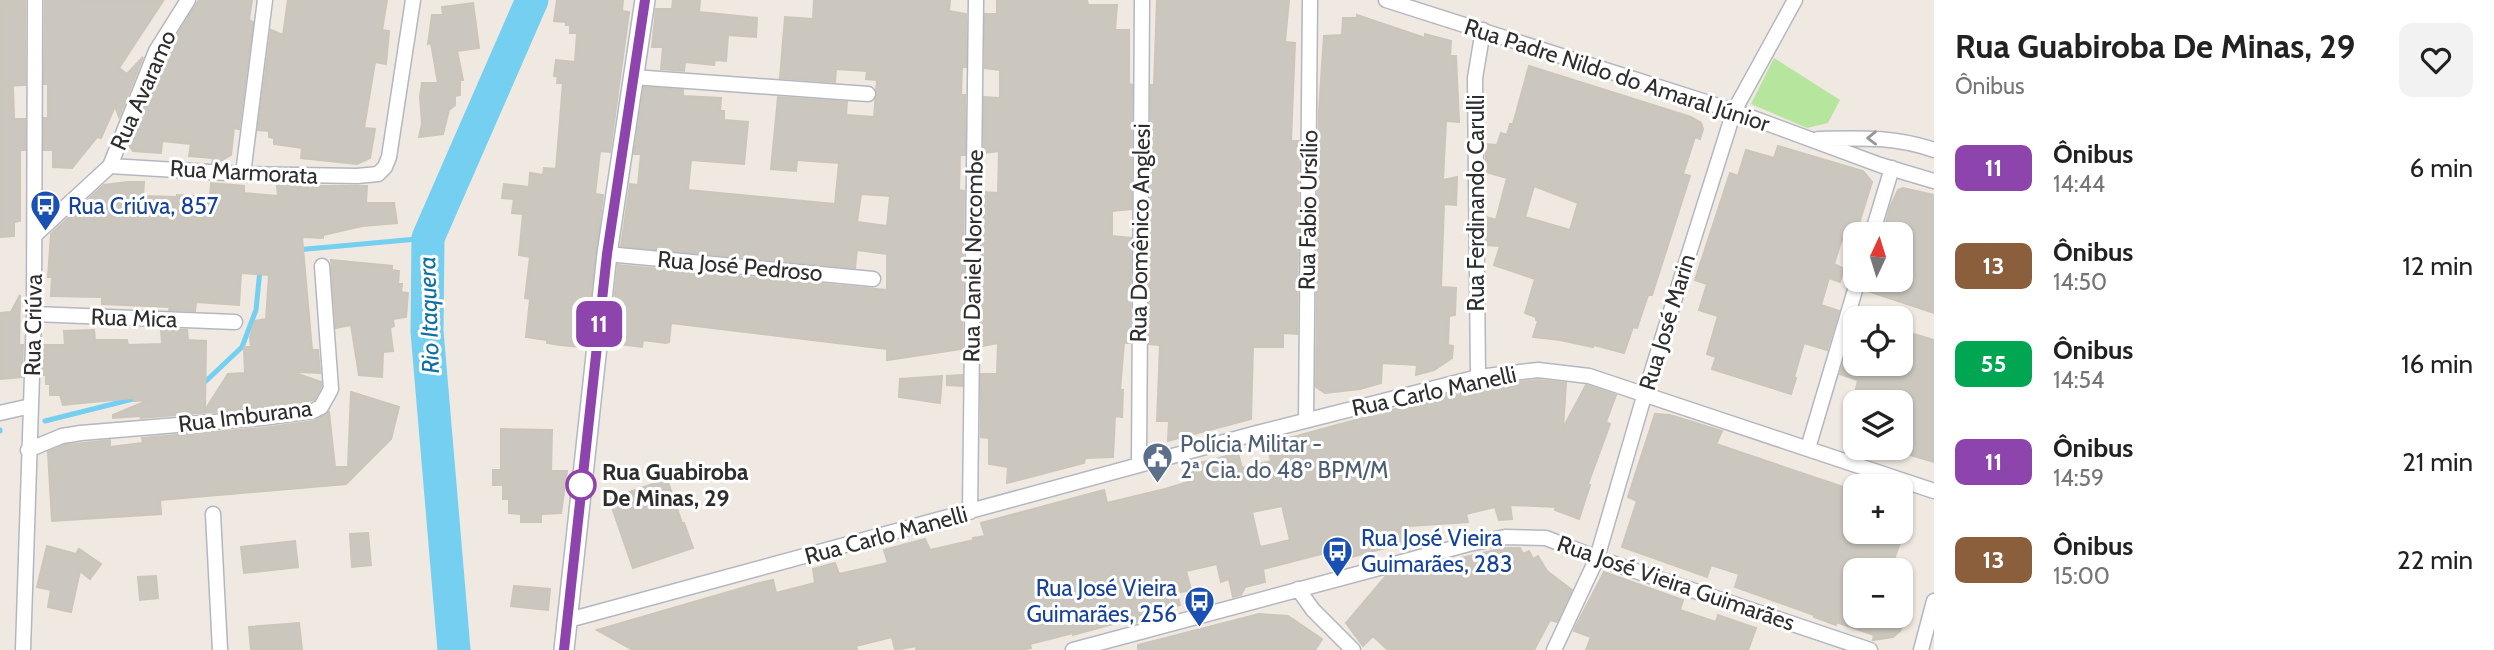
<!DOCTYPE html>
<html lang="pt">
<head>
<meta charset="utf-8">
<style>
  body { margin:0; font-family:Cabin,sans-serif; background:#f2f2f2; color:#222; height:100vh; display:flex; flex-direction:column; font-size:26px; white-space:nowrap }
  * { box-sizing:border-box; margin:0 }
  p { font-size:23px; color:#767676 }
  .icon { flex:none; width:38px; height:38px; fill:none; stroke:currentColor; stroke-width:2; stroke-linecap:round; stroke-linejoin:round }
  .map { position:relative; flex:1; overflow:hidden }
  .side { display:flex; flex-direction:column; background:#fff; width:560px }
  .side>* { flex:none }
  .badge { padding:0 14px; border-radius:10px; font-size:24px; line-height:46px }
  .needle { width:46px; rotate:4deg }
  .controls { position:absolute; left:1843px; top:222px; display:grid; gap:14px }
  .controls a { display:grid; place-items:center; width:70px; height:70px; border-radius:14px; background:#fff; box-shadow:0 2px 5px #0004; font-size:35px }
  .map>.badge { position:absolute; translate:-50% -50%; box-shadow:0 0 0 4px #fff }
  .round { display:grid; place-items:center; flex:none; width:74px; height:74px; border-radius:14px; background:#f2f2f2 }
  .overview { display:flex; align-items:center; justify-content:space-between; height:119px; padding:0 21px }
  h1 { font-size:33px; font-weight:700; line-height:52px }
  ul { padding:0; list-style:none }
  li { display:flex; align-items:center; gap:21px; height:98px; padding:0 21px }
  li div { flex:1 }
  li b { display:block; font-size:26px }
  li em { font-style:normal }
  li .badge { min-width:77px; font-weight:700; text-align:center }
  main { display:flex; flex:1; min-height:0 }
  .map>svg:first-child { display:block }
</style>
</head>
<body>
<main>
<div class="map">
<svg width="1934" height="650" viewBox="0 0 1934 650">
  <rect width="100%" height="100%" fill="#efe9e1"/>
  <!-- green -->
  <path fill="#b6e59e" d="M1774,58L1840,100L1828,123L1807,128L1751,104Z"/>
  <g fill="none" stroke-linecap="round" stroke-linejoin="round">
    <!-- stream -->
    <path stroke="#75cff0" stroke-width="5" d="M296,250L428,238
      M201,382L206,381L242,347L256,310L260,270
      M45,421L137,398
      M0,431V430"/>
    <!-- river -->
    <path stroke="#75cff0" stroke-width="33" d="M454,650L427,331L428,238L532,0"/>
  </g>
  <!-- building -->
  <path fill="#cbc7bf" stroke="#cbc5ba" stroke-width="2" fill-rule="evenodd" d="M0,0H25V85L0,86Z
    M45,0L163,1L119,68L127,74L143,57L119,117L115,106L101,138L97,137L72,168L53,167V150H44V118H48V84H44Z
    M199,0H252L249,20L253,22L239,129L234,128L231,155L217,163H212L213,158L189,156L191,144L162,141L161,153L133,151L129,145L165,55Z
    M288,0H387L382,30L389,31L386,64L375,62L364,128L375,129L370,158L357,164L301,158L302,148L274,144V138L269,137V131L258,130L271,30L283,35Z
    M557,0H623L622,11L629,12L610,152L600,151L595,194L603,195L588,319H584L580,347L560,345L547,343V340L526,337L530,299L525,298L530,257L519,255L523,214L512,213L514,199L502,198L504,184L529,187L530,173L543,175L544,168L556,169L563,83H557L558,77L554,76L556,60L575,62L577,33H570V25H566V22L554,21Z
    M673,0H700L699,12L757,18L756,37L728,35L726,61L715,60L714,65L685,62L684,71L661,69L663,47H652L656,9H672Z
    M814,0H950L949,11L966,14V67H962L961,95H965V155H960L959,190L964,191L962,349L887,360V349L671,323L669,342L666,343L643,340L642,347L610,343L618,265L887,290V254L857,250L855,268L621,246L630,184L638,185L641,154H634L644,87L683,90V96L721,98L720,111H724V120L748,122L744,164L691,160L688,190L835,204L839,163L797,160L796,171L771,169L778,97L847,102L846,115L874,117L877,80L866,79L867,71L836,69L835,82L780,78L785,17L813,19ZM861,194L890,196L887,226L857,222Z
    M997,0H1087L1088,5H1117L1115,30H1129V84L1132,85L1131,209L1112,211V236L1131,238L1130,343H1124L1120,390H1123L1122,417L1115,416L1113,457L1085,458L1084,463L1007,483L1008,467L989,464V438L981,437V374H997L998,343L982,346L983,192L998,193L999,151L984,153V97L1000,98V70L985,68V14H997Z
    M1157,0H1289L1285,42L1295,43L1291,141H1299L1297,334L1283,333V347H1253L1251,419L1168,441L1169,421H1157L1160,345L1149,344L1151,85H1154Z
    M473,3L479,48L457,51L463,80H460V95L455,96V105L449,110L443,134L419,137L422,124L420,97L422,83H438L431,43L428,44L432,15H443L442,7Z
    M1357,15L1425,38V34L1451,41L1450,56H1456L1459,122L1446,121L1443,180L1457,177L1456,205L1444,204L1441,287L1456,288L1455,315L1449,316L1448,345L1453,346L1452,358L1434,370L1416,375L1417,365L1382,363L1381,383L1360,389L1325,393L1316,387L1319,110L1324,36L1342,35L1343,18H1357Z
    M1529,66L1691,117L1701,123L1703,129L1700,139L1695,137L1683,174L1690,176L1652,295H1648L1637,328L1633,327L1624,353L1594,345L1593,347L1560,340L1533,337L1538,321L1536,320V317L1525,313L1535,279L1494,265L1500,246L1486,245V217L1496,220L1507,178L1486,172V144L1497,145L1501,133L1507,135L1510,124H1513ZM1534,186L1578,203L1570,230L1525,217Z
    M0,86H13L14,119H25V150H20V221L14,222V236L0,237Z
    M1778,146L1863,171L1872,182L1853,243L1842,239L1834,264L1844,269L1840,282L1829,278L1821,305L1839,311L1827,350L1804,343L1794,377L1796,378L1791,394L1712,369L1716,357L1707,354L1718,316L1699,310L1707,284L1695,280L1730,173L1738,176L1746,150L1774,158Z
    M128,182H144L143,196L177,197V195L210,197L211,183L244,186V193L278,196L277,186H367L366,203H394L397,223L362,226L323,235V238L302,237L312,350H318L320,373L298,372V374L321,382V387L314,400L261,408L141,418V416L113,418V415L149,400L134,401L133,398L63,405L60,395H50V384H46V375H42L43,345H65L64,331L94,330L95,340H127L128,345L162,344L161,329L187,330L188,340L206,341L205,410L228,374L245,373L244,347H251L250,337L255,321L266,319L269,275L241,273L239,305L196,302L195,311L169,310L170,307L102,304V297L51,296L52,277H48L51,234L104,185Z
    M1903,188L1934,195V313L1865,290L1867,280H1900V234H1887L1889,227L1885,226L1890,207L1898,190Z
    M331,260L392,266V270L399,271L398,284H402L401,292L408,293L406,317L393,319L394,326L390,328L393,351L383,352L382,377L359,375L351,325L336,328Z
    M20,295L19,345H23L22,377L0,379V313L11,312Z
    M1855,324V359L1845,356Z
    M1900,330L1934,340V462L1900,452V402H1853L1858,380L1840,374L1843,364H1900Z
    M962,375V386L947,385V376Z
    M942,376L940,403L899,397L900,379Z
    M1538,380L1566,383L1563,428L1586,385L1616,395L1606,422L1610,424L1588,484L1590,485L1579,519L1555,510L1556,507L1510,505L1512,519L1499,520L1495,507L1466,514L1468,522L1409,526V542L1332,562L1329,552L1263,569L1265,582L1245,587L1241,595L1233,597L1229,579L1221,582L1217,564L1186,571L1191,590L1177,593L1180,605L1137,616L1139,622L1130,625L1124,621L1073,635V633L1030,644L1031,648L1022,650H916L917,646L895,650L892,637L856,646L857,650H633L597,630L759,583L773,580L776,593L815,583L813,569L835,563L839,574L888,563L884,550L925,539L930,550L974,540L973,538L985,536L981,523L1104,490L1107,503L1165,489L1188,482L1185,467L1238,453L1242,468L1271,461L1267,444L1480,386ZM1282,506L1290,540L1260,547L1252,512Z
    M351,392L399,407L391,439L346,484L160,500L161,514L52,521L48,452L65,445L110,440V447L143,443L142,438L263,428L314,421L329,412L335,467H348Z
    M1655,414L1670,415L1722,431L1716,444L1855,491V532H1904L1890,570H1855V616H1907L1900,631L1893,637L1873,640L1874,635L1839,623L1837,622L1836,625L1814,617V615L1735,587L1739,574L1711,565L1707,577L1622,547L1637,501L1628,497Z
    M501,429L552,430L551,471H567L561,513L541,514V522H521V514L509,513V499H503V485H493V470H501Z
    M667,479L682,523H684L693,548L633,568L609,499Z
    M368,533L371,565L352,567L350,534Z
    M295,541L298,567L244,573L241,547Z
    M47,546L76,554L79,549L101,564L90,579L80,571L71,612L48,607L51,590L37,587Z
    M1503,548H1520L1523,554L1529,551L1533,559L1538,556L1547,571L1572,590L1557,622L1550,620L1534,650H1388L1373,636L1363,646L1346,623L1386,576Z
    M1604,572L1683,600L1680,610L1716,622L1718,615L1756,628L1748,650H1586L1591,637L1574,631L1575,628Z
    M156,576L158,598L140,600L138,577Z
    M514,586L550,589L548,610L511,606Z
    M1259,614L1288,616L1322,639L1315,650H1138V645Z
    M299,623L302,650H251L249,627Z"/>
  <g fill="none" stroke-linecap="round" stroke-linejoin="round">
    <defs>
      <path id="minor" d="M1386,0L1734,111L1880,165L1934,181
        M633,77L868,94
        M1818,139C1860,138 1894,136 1934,150
        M110,166L243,174L357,176L378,174L385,167L389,157L413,0
        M243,174L265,0
        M1872,234L1892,168
        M35,235L110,166L156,51L188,0
        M607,254L873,279
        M34,314L235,322
        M1478,377L1475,78L1483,30
        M0,413L31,406
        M1306,420L1310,0
        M1808,448L1858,280
        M28,450L62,436L81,433L262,418L313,411L321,407L331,389L322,266
        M1139,465L1142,0
        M970,512L976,0
        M213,514L220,650
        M1298,589L1313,610L1353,650
        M565,621L1257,433L1478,377L1538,370L1589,376L1934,491
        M23,650L34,314L35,0
        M1073,650L1469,544L1505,537L1546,538L1597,558L1870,650
        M1554,650L1597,558L1645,393L1734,111L1795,0
        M1921,650L1934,601"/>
      <path id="tertiary" d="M564,650L607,254L645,0"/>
    </defs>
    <!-- minor casing -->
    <use href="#minor" stroke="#b4b7c1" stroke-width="17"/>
    <!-- tertiary casing -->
    <use href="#tertiary" stroke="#b4b7c1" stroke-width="22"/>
    <!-- minor -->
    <use href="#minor" stroke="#fff" stroke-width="14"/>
    <!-- tertiary -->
    <use href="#tertiary" stroke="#fff" stroke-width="19"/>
  </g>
  <!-- one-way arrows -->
  <defs><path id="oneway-chevron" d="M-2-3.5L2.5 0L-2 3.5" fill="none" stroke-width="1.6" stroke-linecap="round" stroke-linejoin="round" transform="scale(1.75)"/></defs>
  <use stroke="#969696" href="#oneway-chevron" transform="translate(1872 138) rotate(179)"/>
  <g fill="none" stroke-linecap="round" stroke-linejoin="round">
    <defs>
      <path id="line" d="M564,650L607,254L645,0"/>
    </defs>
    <!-- line casing -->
    <use href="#line" stroke="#fff" stroke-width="16"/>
    <!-- line -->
    <use href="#line" stroke="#8e44ad" stroke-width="10"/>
  </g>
  <!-- icons -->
  <defs>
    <symbol id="bus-pin" viewBox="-11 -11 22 30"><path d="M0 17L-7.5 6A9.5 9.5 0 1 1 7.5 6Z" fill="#1a4fb4" stroke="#fff"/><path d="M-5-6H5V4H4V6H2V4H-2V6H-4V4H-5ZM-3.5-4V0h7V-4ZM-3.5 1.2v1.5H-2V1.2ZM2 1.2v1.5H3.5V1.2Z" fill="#fff"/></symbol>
    <symbol id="civic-pin" viewBox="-11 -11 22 30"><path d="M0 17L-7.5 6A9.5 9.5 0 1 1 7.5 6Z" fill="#5c6f8a" stroke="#fff"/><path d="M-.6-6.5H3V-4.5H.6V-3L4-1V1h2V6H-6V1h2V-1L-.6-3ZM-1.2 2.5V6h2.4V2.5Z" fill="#fff"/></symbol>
  </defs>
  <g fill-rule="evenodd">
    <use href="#bus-pin" x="28" y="188" width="35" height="47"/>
    <use href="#civic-pin" x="1140" y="440" width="35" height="47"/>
    <use href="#bus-pin" x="1320" y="534" width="35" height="47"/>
    <use href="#bus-pin" x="1182" y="584" width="35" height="47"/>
  </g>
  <!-- markers -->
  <circle fill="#fff" stroke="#8e44ad" stroke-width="3.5" cx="581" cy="485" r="14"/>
  <g text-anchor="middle" stroke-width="6" stroke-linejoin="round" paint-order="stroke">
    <!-- street labels -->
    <g font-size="23" fill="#2e2e2e" stroke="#fff">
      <text transform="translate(1617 75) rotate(18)" y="8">Rua Padre Nildo do Amaral Júnior</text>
      <text transform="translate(143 90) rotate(-66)" y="8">Rua Avaramo</text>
      <text transform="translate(244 172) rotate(3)" y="8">Rua Marmorata</text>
      <text transform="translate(1476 203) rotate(-90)" y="8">Rua Ferdinando Carulli</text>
      <text transform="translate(1308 210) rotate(-89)" y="8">Rua Fabio Ursílio</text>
      <text transform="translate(1140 233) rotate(-89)" y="8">Rua Domênico Anglesi</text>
      <text transform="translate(973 256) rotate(-89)" y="8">Rua Daniel Norcombe</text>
      <text transform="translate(740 266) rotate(5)" y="8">Rua José Pedroso</text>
      <text transform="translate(134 318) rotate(2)" y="8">Rua Mica</text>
      <text transform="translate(1667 322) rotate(-73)" y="8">Rua José Marin</text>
      <text transform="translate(33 325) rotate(-89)" y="8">Rua Criúva</text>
      <text transform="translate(1434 391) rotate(-12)" y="8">Rua Carlo Manelli</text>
      <text transform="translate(245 416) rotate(-7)" y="8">Rua Imburana</text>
      <text transform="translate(886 535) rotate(-15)" y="8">Rua Carlo Manelli</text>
      <text transform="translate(1676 583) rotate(19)" y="8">Rua José Vieira Guimarães</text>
    </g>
    <!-- transit labels -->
    <g font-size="23" fill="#164399" stroke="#fff" text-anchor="start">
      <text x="68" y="214">Rua Criúva, 857</text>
      <text x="1361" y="546">Rua José Vieira<tspan x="1361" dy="26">Guimarães, 283</tspan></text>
      <text x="1177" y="596" text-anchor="end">Rua José Vieira<tspan x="1177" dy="26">Guimarães, 256</tspan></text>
    </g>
    <!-- service labels -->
    <g font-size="23" fill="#4e5e75" stroke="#fff" text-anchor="start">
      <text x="1180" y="452">Polícia Militar -<tspan x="1180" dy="26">2ª Cia. do 48º BPM/M</tspan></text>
    </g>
    <!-- stop labels -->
    <g font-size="23" font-weight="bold" fill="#2e2e2e" stroke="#fff" text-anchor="start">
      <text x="602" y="480">Rua Guabiroba<tspan x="602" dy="26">De Minas, 29</tspan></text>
    </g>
    <!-- water labels -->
    <g font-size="24" font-style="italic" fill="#0d6fa3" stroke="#fff">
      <text transform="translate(429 315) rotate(-92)" y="8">Rio Itaquera</text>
    </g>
  </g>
</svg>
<div class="controls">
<a><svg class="needle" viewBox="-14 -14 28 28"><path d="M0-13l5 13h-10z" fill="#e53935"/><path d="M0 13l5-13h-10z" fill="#767676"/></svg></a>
<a><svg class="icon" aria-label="locate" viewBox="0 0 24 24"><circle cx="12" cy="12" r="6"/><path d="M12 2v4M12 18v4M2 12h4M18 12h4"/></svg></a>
<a><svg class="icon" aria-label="layers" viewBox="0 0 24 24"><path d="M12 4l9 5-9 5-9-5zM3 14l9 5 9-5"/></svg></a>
<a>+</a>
<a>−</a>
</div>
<b class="badge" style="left:599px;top:324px;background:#8e44ad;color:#fff">11</b>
</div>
<section class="side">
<div class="overview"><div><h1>Rua Guabiroba De Minas, 29</h1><p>Ônibus</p></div><a class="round"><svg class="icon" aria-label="heart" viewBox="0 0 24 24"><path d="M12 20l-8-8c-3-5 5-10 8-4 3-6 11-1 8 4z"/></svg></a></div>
<ul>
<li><span class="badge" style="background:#8e44ad;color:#fff">11</span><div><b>Ônibus</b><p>14:44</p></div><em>6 min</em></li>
<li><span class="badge" style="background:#8b5e3c;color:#fff">13</span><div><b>Ônibus</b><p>14:50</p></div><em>12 min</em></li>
<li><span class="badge" style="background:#00a651;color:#fff">55</span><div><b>Ônibus</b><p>14:54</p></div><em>16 min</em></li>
<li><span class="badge" style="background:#8e44ad;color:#fff">11</span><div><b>Ônibus</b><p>14:59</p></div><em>21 min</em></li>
<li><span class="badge" style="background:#8b5e3c;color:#fff">13</span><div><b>Ônibus</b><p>15:00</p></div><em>22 min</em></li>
</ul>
</section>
</main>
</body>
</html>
